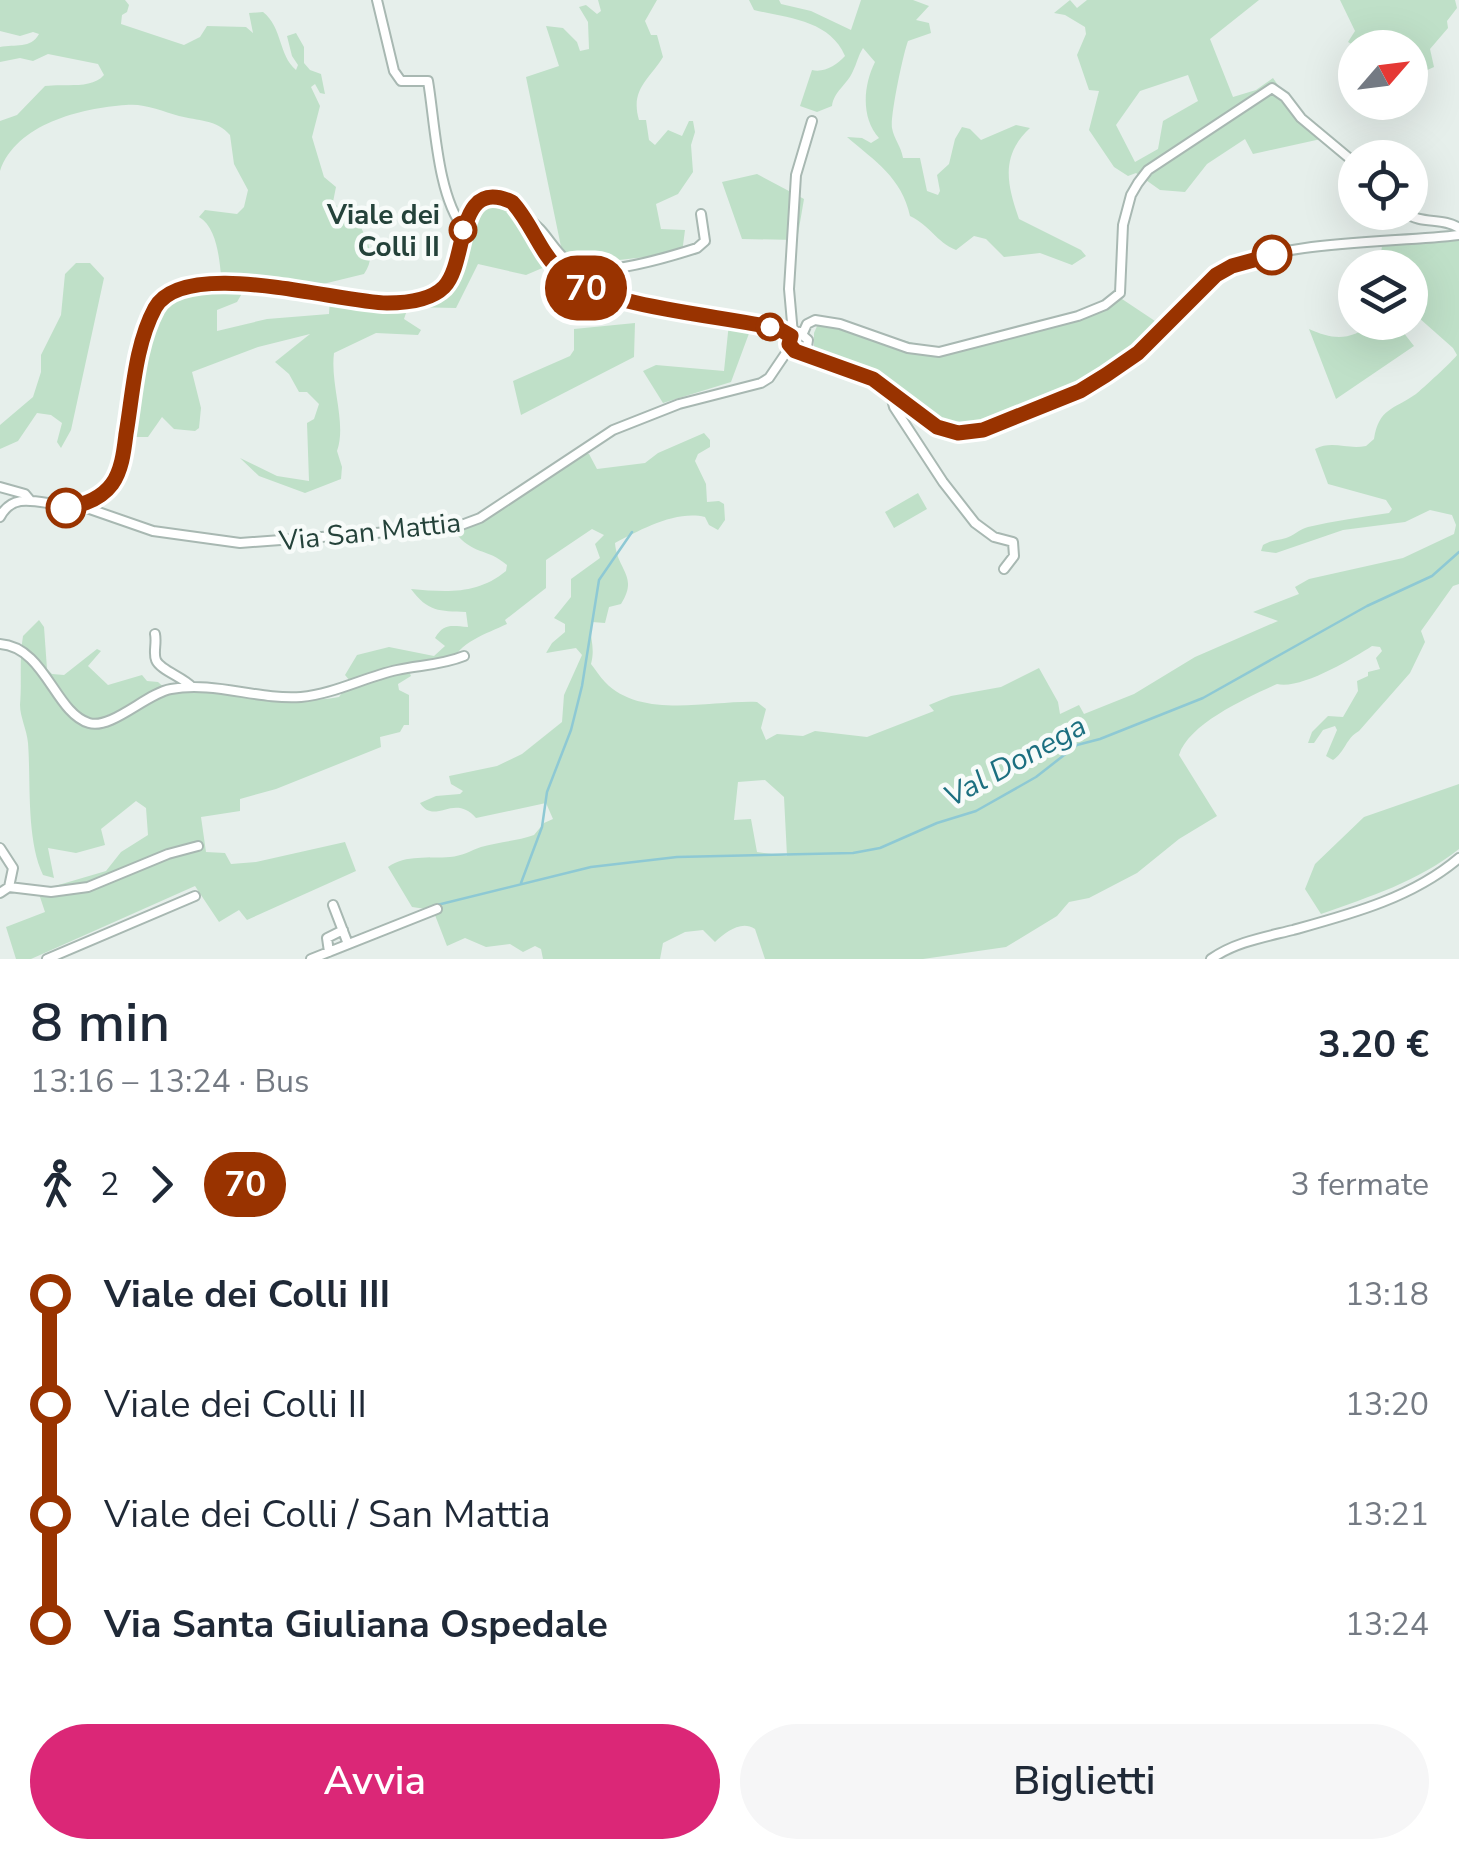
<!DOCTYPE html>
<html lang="it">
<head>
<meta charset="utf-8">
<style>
  body { margin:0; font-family:"Nunito Sans",sans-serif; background:#f6f6f7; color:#1f2937; height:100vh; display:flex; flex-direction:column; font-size:38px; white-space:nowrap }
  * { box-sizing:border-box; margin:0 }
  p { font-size:32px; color:#747a83 }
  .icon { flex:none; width:55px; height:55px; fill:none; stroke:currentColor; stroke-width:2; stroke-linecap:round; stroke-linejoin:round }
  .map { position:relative; height:959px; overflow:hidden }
  .sheet { display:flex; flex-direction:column; background:#fff; flex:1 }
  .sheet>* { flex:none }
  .badge { padding:0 20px; border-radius:32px; font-size:35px; line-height:65px }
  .needle { width:65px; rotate:62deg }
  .buttons { position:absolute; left:1338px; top:30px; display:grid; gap:20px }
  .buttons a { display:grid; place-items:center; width:90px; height:90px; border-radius:50%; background:#fff; box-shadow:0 10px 40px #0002; font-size:50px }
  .map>.badge { position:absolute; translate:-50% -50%; box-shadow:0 0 0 5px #fff }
  .legs { display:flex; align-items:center; gap:15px; height:110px; padding:0 30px; font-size:32px }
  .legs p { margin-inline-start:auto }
  .summary { display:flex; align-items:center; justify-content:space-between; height:170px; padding:0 30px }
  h1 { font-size:55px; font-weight:600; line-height:75px }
  .primary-button { display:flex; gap:20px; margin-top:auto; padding:20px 30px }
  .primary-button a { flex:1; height:115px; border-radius:60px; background:#db2777; color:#fff; font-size:40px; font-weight:600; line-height:115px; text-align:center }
  .primary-button a+a { background:#f6f6f7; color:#1f2937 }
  ul { padding:0 30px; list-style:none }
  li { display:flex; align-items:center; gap:35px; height:110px; font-size:38px }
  li i { display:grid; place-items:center; width:15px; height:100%; margin:0 12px; background:currentColor }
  li i::after { content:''; width:25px; height:25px; margin:-12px; border:8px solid; border-radius:50%; background:#fff }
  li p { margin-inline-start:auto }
  li:first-child i { background:linear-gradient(#0000 50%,currentColor 0) }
  li:last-child i { background:linear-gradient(currentColor 50%,#0000 0) }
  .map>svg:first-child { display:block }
</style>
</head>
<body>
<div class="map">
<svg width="1459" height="959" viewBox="0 0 1459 959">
  <rect width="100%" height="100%" fill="#e6efeb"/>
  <!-- green -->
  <path fill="#bfe0c8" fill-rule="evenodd" d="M0,0H125L129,5L127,12L122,15L121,24L184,45L200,37L207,26L246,27L253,33L249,13L263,12C283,28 278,55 296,70L298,65L292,56L287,36L296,33L304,47V63L310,70L321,74L325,94L320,93L315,84L311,87L320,106L312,137L324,177L336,187L333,202L340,209L342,219L357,220C367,239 377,256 364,274L323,284L221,275C219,255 216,227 199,217L205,210L237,214L244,207L248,190L234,164L230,135C216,119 198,121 179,116C162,111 144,103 126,105C81,108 16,124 0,171V121L17,115L45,86C64,83 91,90 104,75L98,64L48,54L33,61L20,58L0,62V47C15,44 31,49 39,34L33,32L20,36L0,31Z
    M598,0H657L645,21L651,35H657L663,57C649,80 630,89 639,120H646L649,140L655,145L668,130L682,136L689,121H693L695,132L691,145L693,172L678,194L656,204L661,229L685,230L682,253L565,266L526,77L559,66L546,26L563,28L577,42L580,51L589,49L588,22L579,7L586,5L597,14L601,11Z
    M749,0H779L781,4L811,11L851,30L861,0H913L929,6L916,20L929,23L931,33L908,41C903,54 890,117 892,128C894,139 901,146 903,158H920L927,191L938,195L940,191L937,175L949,164L955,139L962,127L970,129L981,140L1016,125L1030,128C1000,156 1007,184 1019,219L1081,250L1086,256L1072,265L1040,253L1004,257L986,239L974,236L956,250C935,241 932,227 910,216C902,178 875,161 847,137L862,138L871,143L879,138C861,118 863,86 875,62L863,48C858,56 857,63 853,71C847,85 834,91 832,106L817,112L800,106L812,70C824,73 837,65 845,56C830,20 787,18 754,10Z
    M1070,0L1077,8L1087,0H1259L1210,39L1233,97L1256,90L1273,78L1297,113L1330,137L1253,154L1245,139L1207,164L1185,192L1160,190L1136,173L1128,176L1114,167L1089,130L1099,91L1089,90L1077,55L1086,34L1085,27L1065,15L1054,13ZM1188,75L1198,101L1163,121L1158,149L1135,162L1116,125L1140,91Z
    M1340,0H1455L1457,8L1447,21L1448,28L1430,49L1434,67L1412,77L1410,48L1356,47L1348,42L1355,31Z
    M757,174L804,199L797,240L742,239L722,182Z
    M495,200C521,210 532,244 547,266L526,275L478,264L456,308L408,307L404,319L421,330L418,335L376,333L334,353C330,385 347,423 337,451L342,467L341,479L305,493L259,476L240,458L277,476L309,481L307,423L314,419L319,404L307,392H299L289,374L275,362L310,334L258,347L192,372L201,408L199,428L195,431L174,429L162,417L148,437H129C134,401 140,311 175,292C194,282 222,288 244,290L237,302L217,310V331L267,319L329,314L330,298C377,306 439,323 459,265C468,243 465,230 478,206Z
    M1459,240V584L1453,586L1421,631L1425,642L1410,673L1359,731C1346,738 1345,752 1333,760L1326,756L1337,730L1335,726L1323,730L1314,743H1308L1312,732L1328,716L1343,717L1358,691L1357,681L1368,676V672L1380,669L1376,658L1382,651L1380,647L1372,646C1352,659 1300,690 1277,684C1249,697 1189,723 1179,755L1217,816L1179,839L1137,873L1089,898L1069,902L1057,916L1006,947L923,959H765L755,929C741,920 726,932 715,942L703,930L685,932L663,943L660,959H543L541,949L535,946L523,952L510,944L486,947L465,938L447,946L433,910L412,907L388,867C406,854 429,859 450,857C462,856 470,851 481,847C498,842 517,841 534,835L544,823L553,819L546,803L476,818C454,792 435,826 420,803L436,796L460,794L463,791L451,784L449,776L497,766L522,754L562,722L564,695L582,655L576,648L546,653L552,643L565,632V624L554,618L571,597V579L600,558L595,544L604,535L592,529L546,560V588L505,620L507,624C486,634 458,642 451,665L408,669L411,676L398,684L399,690L409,695V725H404L400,732L380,737L381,747L276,789L240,799V811L201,817L206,852L225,853L231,864L256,862L345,842L356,871L247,920L239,910L219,922L195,886L31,959H16L6,927L45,912L38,891L106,871L121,852L148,835L146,808L136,801L101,829L105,845L76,853L48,848L54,878L43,875C26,839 31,782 28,743C27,730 20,717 20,705C22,681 19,660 23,636L39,620L44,627L47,669L52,674L64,675L97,649L101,651L88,666L108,685L142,675L147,681L158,682L167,690C198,683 207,693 237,696C268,699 307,703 339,697L350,681L345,675L357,655L389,647L434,656L445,646L435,638C444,623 451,626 468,627L466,612C439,611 428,612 411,589C446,592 477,595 506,571L507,565C486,547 473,556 454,531L491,517L573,453L589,454L597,469L645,463L658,453L704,433L710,440V447L698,454L695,461L706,484L707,502L719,501L724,504L725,520L718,530L709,525L705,517C676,510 640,530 615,543C617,570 639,576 621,604L609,607L605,623L592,622C588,637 596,645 591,664C596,670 600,677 605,682C641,720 712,700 757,702L766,709L761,728L766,740L777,734L803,736L815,731L867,737L934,711L929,705L951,696L1001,687L1039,668L1058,702L1060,714L1079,705L1084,714L1134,694L1195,657L1278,621L1253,612L1299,594L1295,587L1309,579L1403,558L1454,534L1456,525L1452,515L1430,510L1405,522L1343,530L1276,553L1261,551L1263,545C1271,540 1276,541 1286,538C1293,536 1300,529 1308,527C1334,521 1362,517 1389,513L1392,509L1386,500L1328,484L1315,449C1333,440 1347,450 1366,446L1374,439C1379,408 1393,410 1416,394C1421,390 1454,360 1457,355L1453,348L1410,310V268L1379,267L1382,246ZM765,780L784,797L787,856L757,852L751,819L734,820L738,782Z
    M76,263H90L104,278L71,430L61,448L57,442L62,423L51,415L37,413L18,441L0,449V425L33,397L41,372V355L61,315L65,274Z
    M1116,295L1158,323C1137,342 1116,361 1092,376C1063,394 980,432 947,423C923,417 905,392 884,379C862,365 836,362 814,348V333L821,317L938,350L1088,308Z
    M635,323L634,357L521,415L513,381L570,356L574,350V329Z
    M729,323L751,328L731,382L663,403L643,371L656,365L724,371Z
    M1372,323H1396L1414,346L1336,399L1309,329C1333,340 1351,341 1372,323Z
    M918,493L927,509L894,528L885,512Z
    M1459,784V849C1417,882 1371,896 1321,914L1305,889L1315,864L1364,817Z"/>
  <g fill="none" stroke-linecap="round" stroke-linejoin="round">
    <!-- stream -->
    <path stroke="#8ec9d4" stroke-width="2.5" d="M521,883L542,827L547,792L571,730L582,686L599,580L632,532
      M433,906L591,867L677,857L853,853L880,848L937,823L976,811L1036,777L1077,745L1100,739L1203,698L1367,606L1432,576L1459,552"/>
    <defs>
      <path id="minor" d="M377,0L394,71L401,81H428C435,122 437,196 464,229
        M1404,212C1421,225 1443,217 1459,228
        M528,219C546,230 554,253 572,265C595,280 672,256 697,248L705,241L701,214
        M799,332L808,340L807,347L802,351
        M803,333L807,324L815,320L840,324L908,348L939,352L1078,316L1105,305L1120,293L1123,225L1131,195L1138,183L1148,170L1272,88L1285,97L1301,118L1355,163
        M793,334L789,289L796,175L812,121
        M790,345L795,351C808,352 859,372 873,379C901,395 927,434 962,433C1005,432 1107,380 1139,351C1168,326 1193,287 1227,269C1283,240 1394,243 1459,235
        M890,392L894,407L943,482L975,523L994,537L1013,542L1014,556L1004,569
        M0,487L25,494L30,500
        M81,506L153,531L240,543L456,527L480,518L613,430L679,404L761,383L769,378L790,347
        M0,517C22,474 75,535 112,484C144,439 121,325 170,291C212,263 356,309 410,301C426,299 439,294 449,281C467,254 456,176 512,202L558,269L577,284L630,300L764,325L791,336
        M155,634C157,643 153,653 156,660C160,670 183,677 192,687
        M0,644C45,647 55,713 89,723C111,730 147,693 171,689C214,681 258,700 301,697C334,694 365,677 397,670C420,665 442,665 464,656
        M0,848L13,868L9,887L0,893
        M9,887L51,892L88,887L168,854L198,846
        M333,905L348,944
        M329,952L327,938L343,930
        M47,959L195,896
        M311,959L437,909
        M1211,959C1235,942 1265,937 1293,930C1351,914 1412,898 1459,858"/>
    </defs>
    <!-- minor casing -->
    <use href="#minor" stroke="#a8b8b2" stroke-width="12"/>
    <!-- minor -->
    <use href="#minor" stroke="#fff" stroke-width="8"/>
  </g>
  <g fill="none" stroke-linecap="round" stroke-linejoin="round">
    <defs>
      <path id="line-1" d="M66,508C84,505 101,499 112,484C122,470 124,450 126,434C133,393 135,345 155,308C184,256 336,302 387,303C406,303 430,301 444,287C469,261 454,176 512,202C531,222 540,253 561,272C601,308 723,315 779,329L791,336L789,344L795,351L873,379L937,427L958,433L983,430L1080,391L1106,375L1138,353L1216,275L1232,266L1272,255"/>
    </defs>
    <!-- line-1 casing -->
    <use href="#line-1" stroke="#fff" stroke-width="22"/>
    <!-- line-1 -->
    <use href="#line-1" stroke="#930" stroke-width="15"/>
  </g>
  <!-- markers -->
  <g fill="#fff" stroke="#930" stroke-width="5">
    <circle cx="463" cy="230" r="12"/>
    <circle cx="1272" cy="255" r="18"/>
    <circle cx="770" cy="327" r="12"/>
    <circle cx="66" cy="508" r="18"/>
  </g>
  <g text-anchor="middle" stroke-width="9" stroke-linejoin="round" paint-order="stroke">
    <!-- stop labels -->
    <g font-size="28" font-weight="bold" fill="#24423a" stroke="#f7fbf9" text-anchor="end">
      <text x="440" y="224">Viale dei<tspan x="440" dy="32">Colli II</tspan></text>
    </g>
    <!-- street labels -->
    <g font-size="28" fill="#24423a" stroke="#f7fbf9">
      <text transform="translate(370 531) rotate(-6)" y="10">Via San Mattia</text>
    </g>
    <!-- water labels -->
    <g font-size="30" font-style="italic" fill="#1c6f80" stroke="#f7fbf9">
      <text transform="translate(1015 761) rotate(-29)" y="10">Val Donega</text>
    </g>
  </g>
</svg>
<div class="buttons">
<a><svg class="needle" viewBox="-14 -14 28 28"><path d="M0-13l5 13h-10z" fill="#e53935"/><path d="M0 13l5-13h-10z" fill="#747a83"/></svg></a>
<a><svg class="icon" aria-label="locate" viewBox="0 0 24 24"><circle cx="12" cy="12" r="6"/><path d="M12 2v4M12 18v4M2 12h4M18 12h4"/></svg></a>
<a><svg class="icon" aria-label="layers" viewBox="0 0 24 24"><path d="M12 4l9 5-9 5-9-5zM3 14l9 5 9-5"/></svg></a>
</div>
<b class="badge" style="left:586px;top:288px;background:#930;color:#fff">70</b>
</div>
<section class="sheet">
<div class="summary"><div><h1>8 min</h1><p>13:16 – 13:24 · Bus</p></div><b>3.20 €</b></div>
<div class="legs"><svg class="icon" aria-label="walk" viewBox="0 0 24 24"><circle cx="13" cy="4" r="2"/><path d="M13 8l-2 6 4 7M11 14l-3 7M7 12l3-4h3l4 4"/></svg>2<svg class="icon" aria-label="forward" viewBox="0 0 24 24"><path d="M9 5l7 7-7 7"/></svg><b class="badge" style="background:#930;color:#fff">70</b><p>3 fermate</p></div>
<ul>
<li><i style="color:#930"></i><b>Viale dei Colli III</b><p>13:18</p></li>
<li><i style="color:#930"></i><span>Viale dei Colli II</span><p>13:20</p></li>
<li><i style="color:#930"></i><span>Viale dei Colli / San Mattia</span><p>13:21</p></li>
<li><i style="color:#930"></i><b>Via Santa Giuliana Ospedale</b><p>13:24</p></li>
</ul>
<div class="primary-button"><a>Avvia</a><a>Biglietti</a></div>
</section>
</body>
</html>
